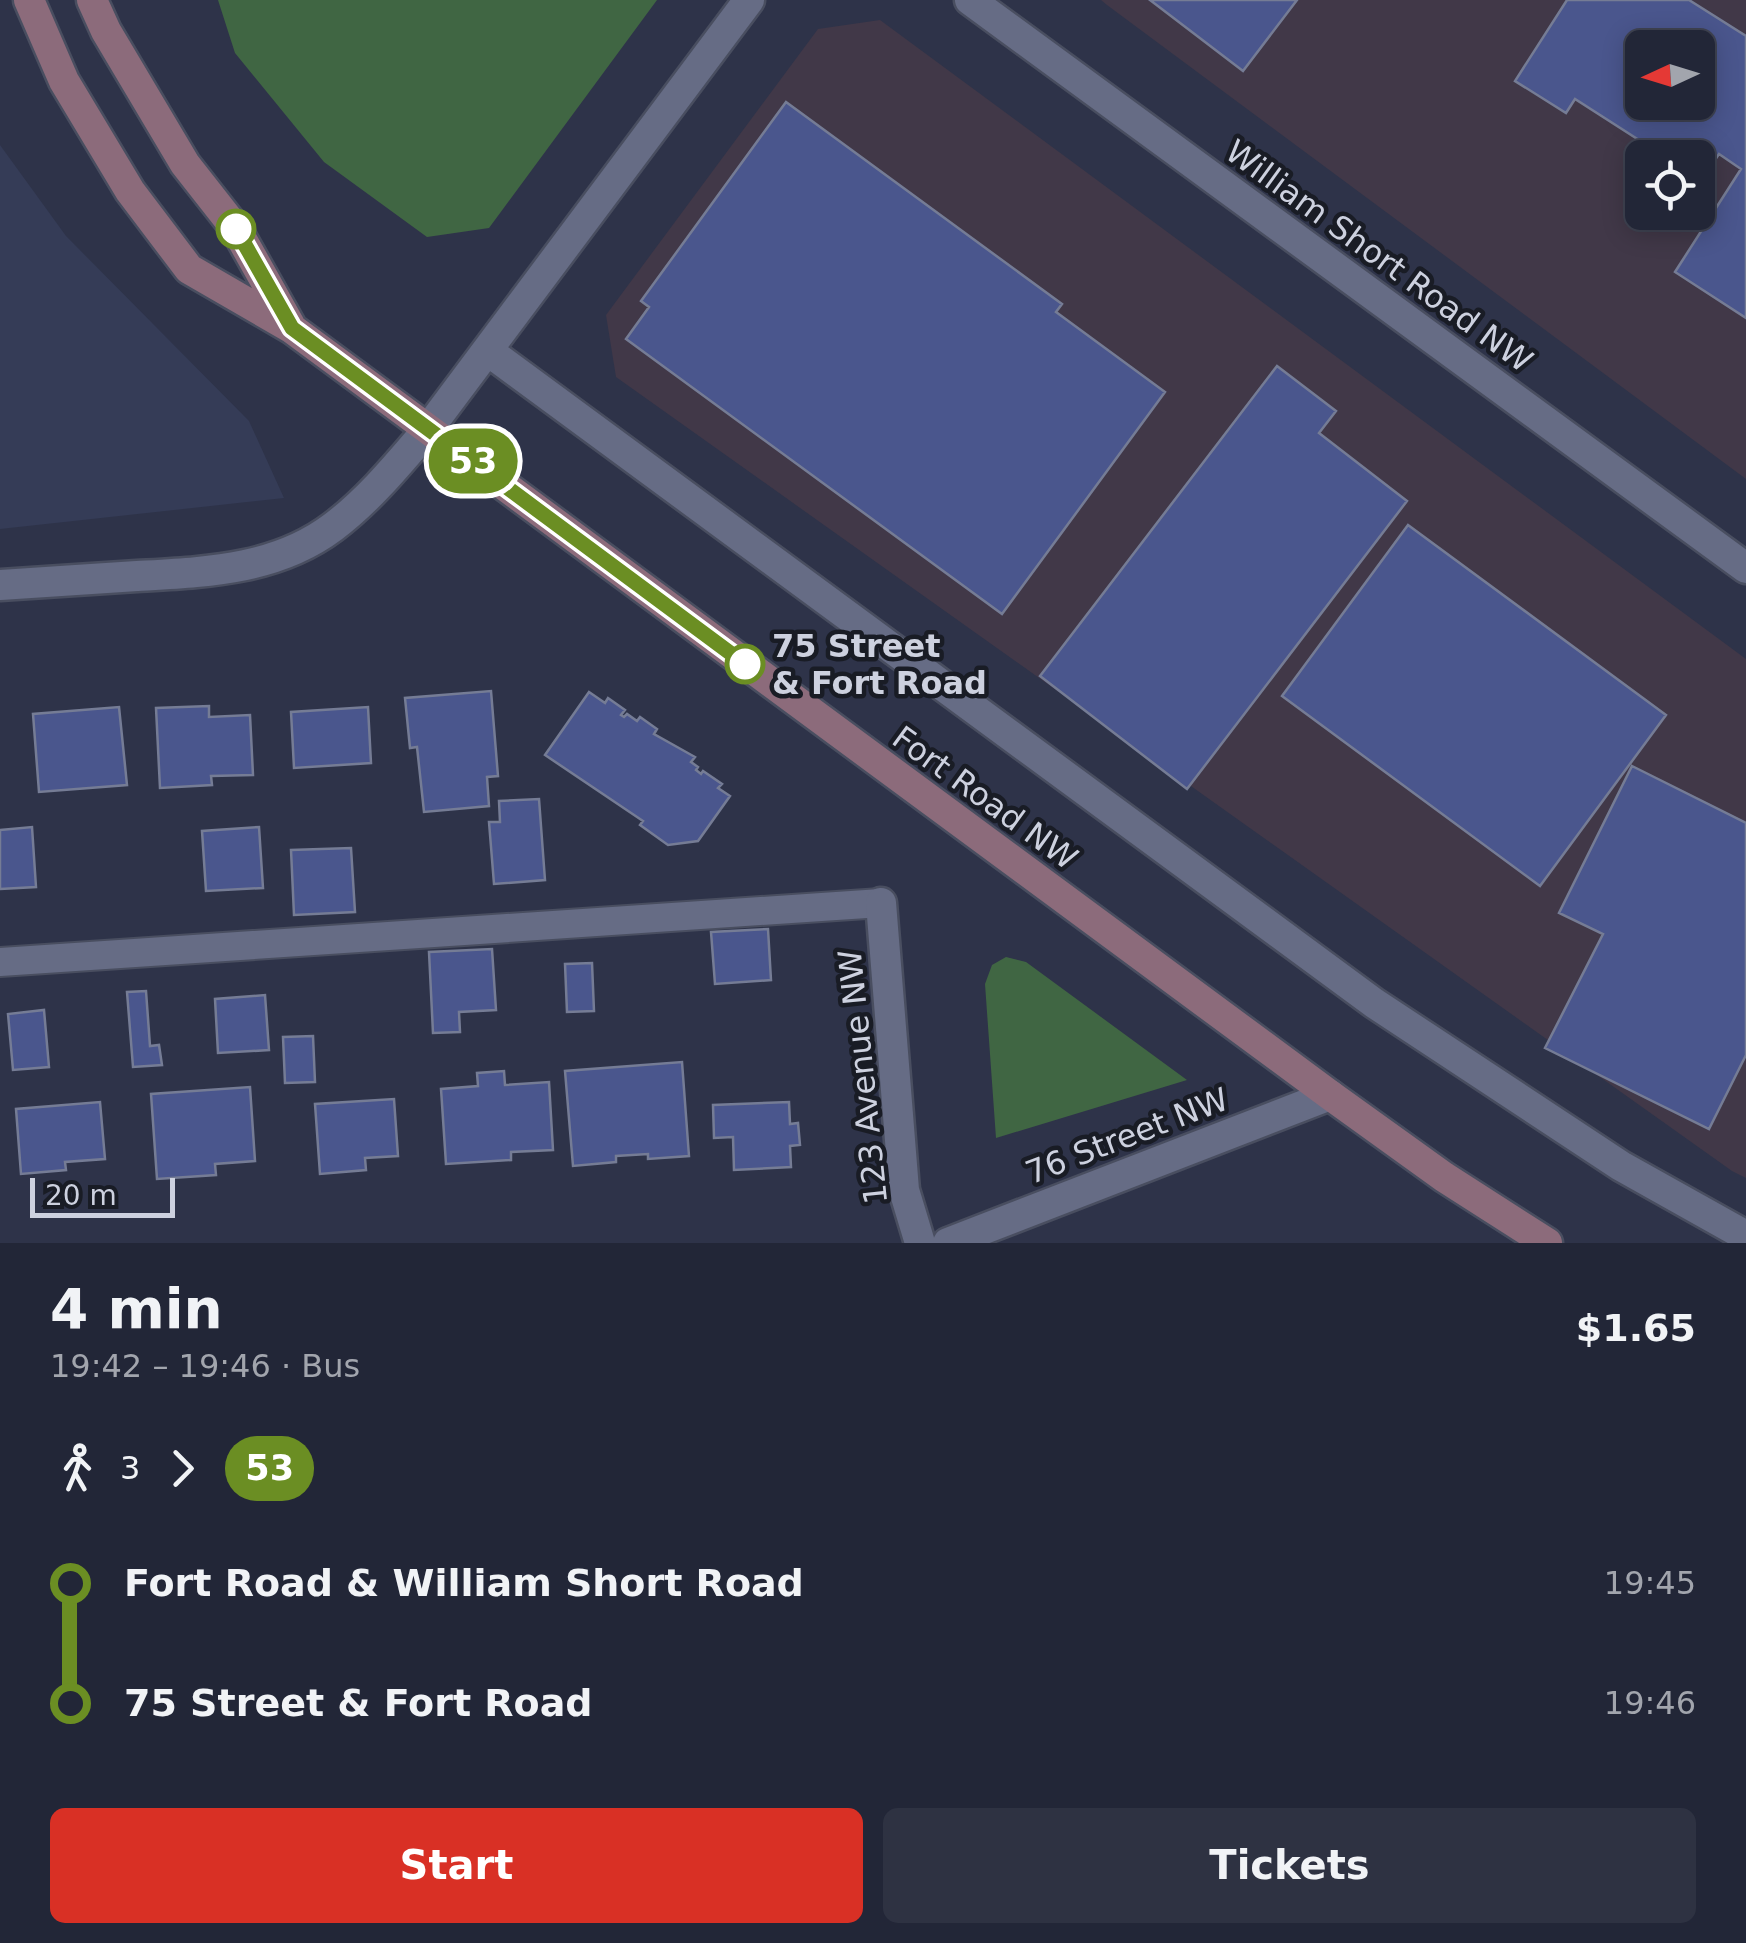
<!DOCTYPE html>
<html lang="en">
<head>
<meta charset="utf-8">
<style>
  body { margin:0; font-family:"DejaVu Sans",sans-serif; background:#2e3242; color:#f1f3f6; height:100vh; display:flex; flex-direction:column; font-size:38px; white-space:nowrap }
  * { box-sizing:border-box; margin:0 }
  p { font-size:32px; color:#a2a5ad }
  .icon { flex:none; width:55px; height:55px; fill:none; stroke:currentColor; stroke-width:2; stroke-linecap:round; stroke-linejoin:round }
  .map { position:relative; height:1243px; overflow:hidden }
  .side { display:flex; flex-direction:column; background:#222637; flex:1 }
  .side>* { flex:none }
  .badge { padding:0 20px; border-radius:32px; font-size:35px; line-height:65px }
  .needle { width:65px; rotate:266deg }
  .tools { position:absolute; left:1625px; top:30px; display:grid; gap:20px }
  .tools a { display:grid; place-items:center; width:90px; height:90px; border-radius:15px; background:#222637; box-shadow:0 5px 25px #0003,0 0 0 2px #3f4352; font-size:50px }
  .scale { position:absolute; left:30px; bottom:25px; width:145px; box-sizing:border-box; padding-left:10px; border:5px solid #cdd1df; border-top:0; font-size:28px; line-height:35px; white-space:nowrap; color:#cdd1df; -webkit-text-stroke:8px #191c25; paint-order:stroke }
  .map>.badge { position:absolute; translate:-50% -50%; box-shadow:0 0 0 5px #fff }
  .legs { display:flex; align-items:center; gap:15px; height:110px; padding:0 50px; font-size:32px }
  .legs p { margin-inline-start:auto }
  .summary { display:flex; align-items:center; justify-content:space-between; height:170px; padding:0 50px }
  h1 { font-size:55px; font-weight:800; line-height:75px }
  .action { display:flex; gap:20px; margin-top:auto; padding:20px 50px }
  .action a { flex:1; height:115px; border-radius:15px; background:#d93025; color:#fff; font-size:40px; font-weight:800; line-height:115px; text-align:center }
  .action a+a { background:#2e3242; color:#f1f3f6 }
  ul { padding:0 50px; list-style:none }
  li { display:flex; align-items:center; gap:35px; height:120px; font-size:38px }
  li i { display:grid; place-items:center; width:15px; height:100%; margin:0 12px; background:currentColor }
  li i::after { content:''; width:25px; height:25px; margin:-12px; border:8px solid; border-radius:50%; background:#222637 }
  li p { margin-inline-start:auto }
  li:first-child i { background:linear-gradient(#0000 50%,currentColor 0) }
  li:last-child i { background:linear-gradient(currentColor 50%,#0000 0) }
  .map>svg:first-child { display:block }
</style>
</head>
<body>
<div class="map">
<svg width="1746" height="1243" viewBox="0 0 1746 1243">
  <rect width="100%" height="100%" fill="#2e3349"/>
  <!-- built -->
  <path fill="#353c57" d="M0,145L66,236L249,421L284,498L0,529Z"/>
  <!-- industrial -->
  <path fill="#413848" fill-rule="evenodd" d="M1101,0H1746V479L1107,5ZM1642,48H1698V102H1642ZM1642,158H1698V212H1642Z
    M880,20L1746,659V1178L1732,1171L616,377L606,315L818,29Z"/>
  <!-- green -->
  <path fill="#406643" d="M218,0H657L489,228L427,237L324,162L235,53Z
    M1006,957L1026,962L1187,1080L996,1138L985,984L992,965Z"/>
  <!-- building -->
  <path fill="#4a568d" stroke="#757c95" stroke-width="2.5" fill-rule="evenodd" d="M1150,0H1297L1243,71Z
    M1567,0H1689L1746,36V318L1675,272L1741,169L1719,154L1702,179L1698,177V158H1667L1575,99L1566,113L1515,81ZM1642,48H1698V102H1642Z
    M786,102L1062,304L1056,312L1165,392L1002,614L626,339L649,307L641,301Z
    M1277,366L1336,411L1319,433L1407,501L1187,789L1040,676Z
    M1408,525L1666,715L1540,886L1282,696Z
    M491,691L498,776L487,777L489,806L424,812L417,747L410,748L405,698Z
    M589,692L605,703L608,698L625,710L621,715L624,717L627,714L637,721L640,717L657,729L654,734L695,757L691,762L698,767L696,770L701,774L703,771L722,784L718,788L730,796L698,841L668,845L640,825L643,821L545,755Z
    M209,706V717L250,715L253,775L211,776L212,785L160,788L156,708Z
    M119,707L127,785L39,792L33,714Z
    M368,707L371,763L294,768L291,712Z
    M1632,766L1746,823V1055L1709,1129L1545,1048L1603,934L1559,913Z
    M539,799L545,880L494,884L489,822H500L499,801Z
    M32,827L36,887L0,889V830Z
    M259,827L263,888L206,891L202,831Z
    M351,848L355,912L294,915L291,850Z
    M768,929L771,980L715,984L711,932Z
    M492,949L496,1010L459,1012L460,1032L433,1033L429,952Z
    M592,963L594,1011L567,1012L565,964Z
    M146,991L150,1046L159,1045L162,1065L133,1067L127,992Z
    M265,995L269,1050L218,1053L215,999Z
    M44,1010L49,1067L13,1070L8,1014Z
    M313,1036L315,1082L285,1083L283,1037Z
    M682,1062L689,1156L648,1159V1154L616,1156V1162L573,1166L565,1071Z
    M504,1071L505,1085L549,1082L553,1150L511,1152V1160L446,1164L441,1089L478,1086L477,1073Z
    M250,1087L255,1161L215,1164L216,1175L157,1179L151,1094Z
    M394,1099L398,1156L365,1158L366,1170L320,1174L315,1104Z
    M100,1102L105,1159L65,1162L66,1170L21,1174L16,1109Z
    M789,1102L790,1124L798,1123L800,1145L790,1146L791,1167L734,1170L733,1137L714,1138L713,1105Z"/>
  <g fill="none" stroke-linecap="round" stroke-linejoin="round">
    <defs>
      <path id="lane" d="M0,962L881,903"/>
      <path id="street" d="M970,0L1746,568
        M488,351L1374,1003L1621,1166L1746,1236
        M0,585C46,582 91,579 137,576C206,572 276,570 333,527C370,499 399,463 429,428L749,0
        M881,903L904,1190L920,1243
        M948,1243L1330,1095"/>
      <path id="secondary" d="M29,0L64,81L130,191L189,269L291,328L1330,1095L1444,1177L1547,1243
        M92,0L106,31L185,164L236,229L290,325"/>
    </defs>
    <!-- lane casing -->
    <use href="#lane" stroke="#494e60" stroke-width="32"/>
    <!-- street casing -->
    <use href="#street" stroke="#494e60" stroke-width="35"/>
    <!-- secondary casing -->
    <use href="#secondary" stroke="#494e60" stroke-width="35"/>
    <!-- lane -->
    <use href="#lane" stroke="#666c85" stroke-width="28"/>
    <!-- street -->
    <use href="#street" stroke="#666c85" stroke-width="30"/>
    <!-- secondary -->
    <use href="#secondary" stroke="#8c6b7b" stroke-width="30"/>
  </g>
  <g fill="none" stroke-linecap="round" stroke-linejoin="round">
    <defs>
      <path id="line-1" d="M236,229L292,328L745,664"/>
    </defs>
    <!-- line-1 casing -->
    <use href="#line-1" stroke="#fff" stroke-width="22"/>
    <!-- line-1 -->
    <use href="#line-1" stroke="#6b8e23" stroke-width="15"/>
  </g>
  <!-- markers -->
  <g fill="#fff" stroke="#6b8e23" stroke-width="5">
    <circle cx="236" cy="229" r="18"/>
    <circle cx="745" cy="664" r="18"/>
  </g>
  <g text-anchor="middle" stroke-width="9" stroke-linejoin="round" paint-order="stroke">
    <!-- street labels -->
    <g font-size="32" fill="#cdd1df" stroke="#191c25">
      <text transform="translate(1379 256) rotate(36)" y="11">William Short Road NW</text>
      <text transform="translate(985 798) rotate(36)" y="11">Fort Road NW</text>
      <text transform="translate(863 1077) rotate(-96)" y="11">123 Avenue NW</text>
      <text transform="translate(1127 1136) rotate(-21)" y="11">76 Street NW</text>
    </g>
    <!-- stop labels -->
    <g font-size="32" font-weight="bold" fill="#cdd1df" stroke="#191c25" text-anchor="start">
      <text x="772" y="657">75 Street<tspan x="772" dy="37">&amp; Fort Road</tspan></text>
    </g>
  </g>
</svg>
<div class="tools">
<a><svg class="needle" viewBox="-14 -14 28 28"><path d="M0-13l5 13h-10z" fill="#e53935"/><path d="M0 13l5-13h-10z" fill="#a2a5ad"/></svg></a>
<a><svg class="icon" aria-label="locate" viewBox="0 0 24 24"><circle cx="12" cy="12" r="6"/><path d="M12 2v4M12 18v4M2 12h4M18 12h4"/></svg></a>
</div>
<div class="scale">20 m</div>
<b class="badge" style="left:473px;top:461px;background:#6b8e23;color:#fff">53</b>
</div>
<section class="side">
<div class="summary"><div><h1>4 min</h1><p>19:42 – 19:46 · Bus</p></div><b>$1.65</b></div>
<div class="legs"><svg class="icon" aria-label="walk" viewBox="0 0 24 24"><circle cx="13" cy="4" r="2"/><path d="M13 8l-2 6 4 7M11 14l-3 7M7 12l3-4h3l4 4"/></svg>3<svg class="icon" aria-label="forward" viewBox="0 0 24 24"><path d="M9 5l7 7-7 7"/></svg><b class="badge" style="background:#6b8e23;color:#fff">53</b></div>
<ul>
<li><i style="color:#6b8e23"></i><b>Fort Road &amp; William Short Road</b><p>19:45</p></li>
<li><i style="color:#6b8e23"></i><b>75 Street &amp; Fort Road</b><p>19:46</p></li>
</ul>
<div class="action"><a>Start</a><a>Tickets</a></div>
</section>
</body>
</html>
